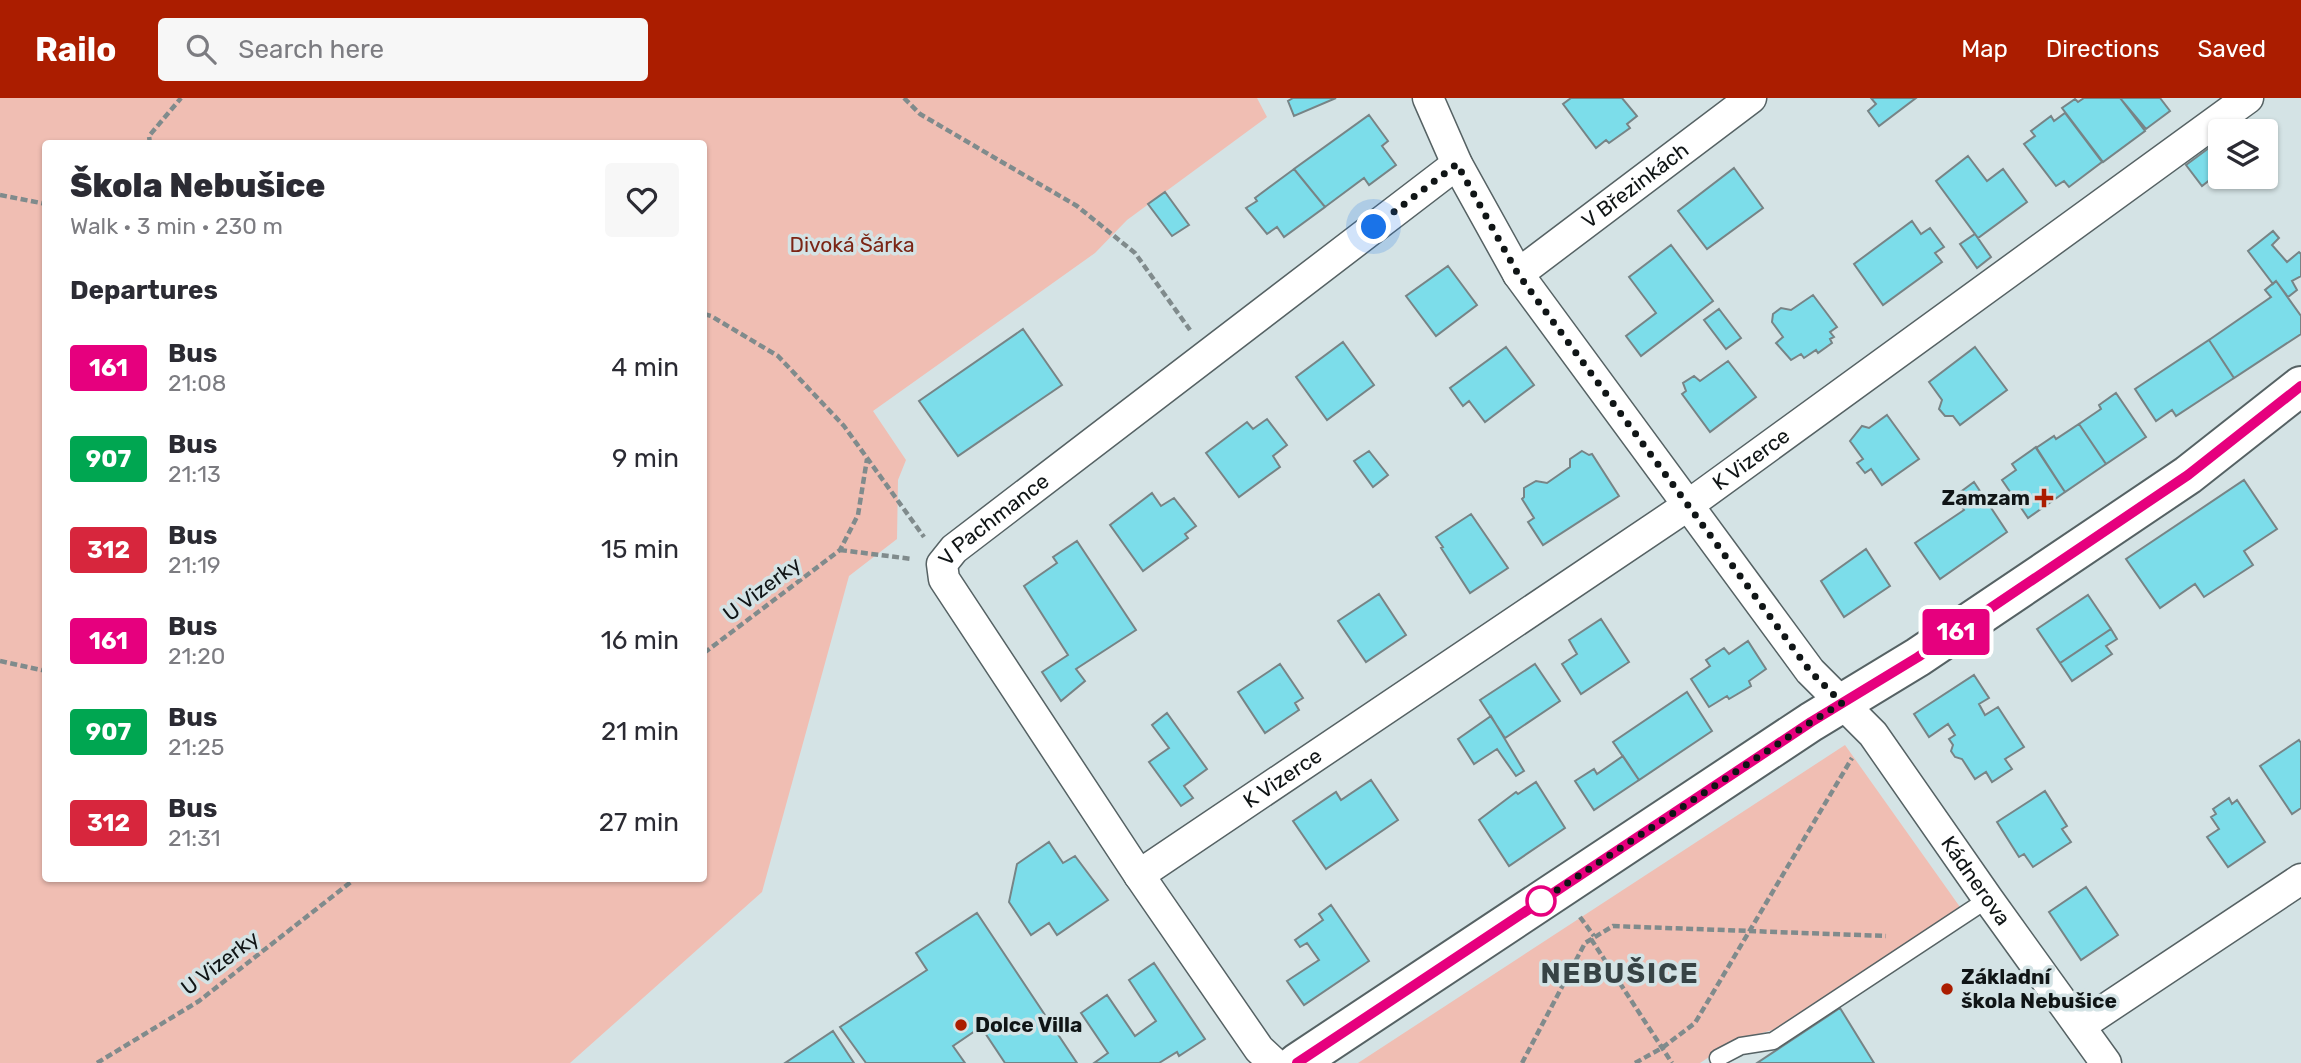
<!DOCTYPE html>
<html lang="en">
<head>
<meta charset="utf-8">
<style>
  body { margin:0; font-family:Rubik,sans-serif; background:#f7f7f7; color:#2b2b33; height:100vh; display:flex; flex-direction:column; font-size:26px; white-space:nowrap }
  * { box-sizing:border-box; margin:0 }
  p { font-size:23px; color:#7c7c81 }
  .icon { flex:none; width:38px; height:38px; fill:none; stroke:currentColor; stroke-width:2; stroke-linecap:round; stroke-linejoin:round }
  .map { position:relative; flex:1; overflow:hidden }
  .details { position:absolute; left:42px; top:42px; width:665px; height:742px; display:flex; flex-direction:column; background:#fff; border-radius:7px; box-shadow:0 2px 5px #0004 }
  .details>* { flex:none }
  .badge { padding:0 14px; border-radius:5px; font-size:24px; line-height:46px }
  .controls { position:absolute; left:2208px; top:21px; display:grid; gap:14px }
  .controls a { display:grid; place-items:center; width:70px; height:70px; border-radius:7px; background:#fff; box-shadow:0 2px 5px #0004; font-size:35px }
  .you { position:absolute; width:35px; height:35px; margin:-18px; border:5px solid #fff; border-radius:50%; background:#1a73e8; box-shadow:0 0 0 10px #1a73e833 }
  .map>.badge { position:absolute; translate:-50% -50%; box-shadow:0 0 0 4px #fff }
  h2 { padding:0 28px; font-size:26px; line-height:63px }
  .round { display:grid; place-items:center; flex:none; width:74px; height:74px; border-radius:7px; background:#f7f7f7 }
  .overview { display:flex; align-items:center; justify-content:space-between; height:119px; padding:0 28px }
  h1 { font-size:33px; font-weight:800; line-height:52px }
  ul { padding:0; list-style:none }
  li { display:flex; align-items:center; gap:21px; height:91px; padding:0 28px }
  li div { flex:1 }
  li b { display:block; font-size:26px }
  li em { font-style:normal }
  li .badge { min-width:77px; font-weight:700; text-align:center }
  header { display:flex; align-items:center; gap:42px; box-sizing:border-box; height:98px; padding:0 35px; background:#ab1d00; color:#fff }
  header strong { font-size:33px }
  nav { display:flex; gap:38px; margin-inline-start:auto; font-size:24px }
  .search { width:490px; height:63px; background:#f7f7f7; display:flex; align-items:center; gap:18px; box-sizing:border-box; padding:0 24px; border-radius:7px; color:#7c7c81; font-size:26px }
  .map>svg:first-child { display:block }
</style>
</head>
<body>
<header>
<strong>Railo</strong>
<div class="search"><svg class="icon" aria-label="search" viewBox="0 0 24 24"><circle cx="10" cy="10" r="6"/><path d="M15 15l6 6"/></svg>Search here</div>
<nav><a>Map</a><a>Directions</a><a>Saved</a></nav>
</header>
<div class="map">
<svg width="2301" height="965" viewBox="0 0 2301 965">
  <rect width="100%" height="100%" fill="#d4e3e5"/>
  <!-- green -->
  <path fill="#f0beb3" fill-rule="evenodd" d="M0,0H1257L1267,19L1127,122L1095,155L873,313L906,362L898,382L897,441L849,478L762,794L570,965H0ZM46,46H704V780H46Z
    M1845,647L1960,809L1773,932L1735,942L1700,965H1358Z"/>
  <!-- building -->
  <path fill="#7cddea" stroke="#778486" stroke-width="2" d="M1293,0H1336L1294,18L1288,3Z
    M1571,0H1622L1637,18L1627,26L1630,30L1609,45L1606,42L1596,50L1563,6Z
    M1871,0H1916L1879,28L1868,13L1876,6Z
    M2084,0H2120L2145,33L2103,64L2062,10L2075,1L2078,4Z
    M2120,0H2160L2170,13L2146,31Z
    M2065,15L2102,64L2069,89L2064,83L2056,88L2024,46L2035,38L2031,33L2051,18L2054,23Z
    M1369,17L1388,43L1382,48L1396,67L1369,87L1364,80L1325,109L1294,71Z
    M2221,41V73L2202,88L2186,67Z
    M1968,58L1987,83L2003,71L2027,104L1978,140L1936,83Z
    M1734,70L1763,110L1707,151L1678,113Z
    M1294,71L1325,109L1284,139L1277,129L1267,136L1246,110L1257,103L1255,100Z
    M1165,94L1189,127L1172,138L1148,106Z
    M1912,123L1921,136L1930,130L1944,149L1935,155L1942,164L1883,207L1854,166Z
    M2273,133L2279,140L2272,147L2287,164L2299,154L2301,156V178L2292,183L2297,192L2288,199L2276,183L2273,186L2248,153Z
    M1975,136L1991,159L1977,170L1960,146Z
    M1671,147L1713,203L1641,258L1626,238L1656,215L1629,179Z
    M1448,168L1477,207L1436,238L1406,198Z
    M2276,183L2301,218V236L2234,280L2209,242L2271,199L2265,192Z
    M1813,197L1837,229L1830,234L1834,239L1830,241L1832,245L1818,255L1816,252L1804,260L1801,256L1791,262L1776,245L1783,239L1772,224L1773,216L1781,210L1791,212Z
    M1719,211L1741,240L1726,251L1704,222Z
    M1023,231L1062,287L958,358L919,303Z
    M2209,242L2234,280L2176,318L2172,312L2156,323L2135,291Z
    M1343,244L1374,287L1327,322L1296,279Z
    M1506,249L1534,287L1485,324L1469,303L1463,308L1450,290Z
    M1975,249L2007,292L1960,327L1953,318H1945L1939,311L1942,302L1929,284Z
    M1728,263L1756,299L1710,334L1682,296L1686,293L1683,285L1694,278L1700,283Z
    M2116,295L2146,339L2106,366L2079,326L2101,311L2099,307Z
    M1887,317L1919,361L1882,387L1871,371L1865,375L1857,365L1863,361L1850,343L1862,328L1869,330Z
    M1267,321L1287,347L1273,358L1280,369L1239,399L1206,355L1247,324L1253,331Z
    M2079,326L2106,366L2065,394L2036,350L2054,338L2056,341Z
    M2036,349L2065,394L2028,420L2002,382L2016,372L2012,366Z
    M1369,353L1388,377L1373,389L1354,363Z
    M1582,353L1589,357L1592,356L1619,398L1543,447L1528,424L1534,420L1522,401L1524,399V390L1536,383L1547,385L1570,369V361Z
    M2244,382L2277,431L2244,453L2253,467L2204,499L2195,486L2160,510L2126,461Z
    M1974,384L2007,434L1940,481L1915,445L1964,412L1955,398Z
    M1152,395L1161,408L1174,400L1196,428L1185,436L1188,440L1143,473L1110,427Z
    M1471,416L1508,470L1470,495L1441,450L1443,449L1436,439Z
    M1077,443L1136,532L1076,571L1085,583L1061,603L1042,574L1068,557L1024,488L1057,465L1053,459Z
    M1866,451L1890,488L1844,519L1821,483Z
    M1379,496L1406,537L1366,564L1338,523Z
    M2088,497L2111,531L2060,565L2037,531Z
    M1601,521L1629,564L1581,596L1562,566L1577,556L1569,542Z
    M2111,531L2117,541L2106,548L2112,556L2072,583L2060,565Z
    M1748,543L1766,571L1749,583L1751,588L1729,601L1727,598L1709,609L1691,581L1710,568L1706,562L1724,550L1729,556Z
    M1280,566L1303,600L1295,605L1299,612L1265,635L1238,594Z
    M1535,566L1560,603L1505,640L1480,602Z
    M1974,577L1989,600L1979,606L1985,617L1998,609L2024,649L2005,661L2012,671L1992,684L1986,674L1975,681L1962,661L1955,659L1951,653L1953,647L1949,641L1955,637L1948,626L1929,639L1914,616Z
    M1687,594L1712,633L1639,682L1613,644Z
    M1167,615L1207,671L1184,688L1193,700L1181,708L1149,664L1169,650L1152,627Z
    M1491,618L1524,673L1516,678L1497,651L1474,666L1458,641Z
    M2299,642L2301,645V710L2292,716L2260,668Z
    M1623,658L1639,682L1594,712L1575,683L1594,671L1597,676Z
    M1371,682L1398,722L1326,771L1293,723L1336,694L1341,702Z
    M1536,684L1565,730L1509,768L1479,722L1516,694L1518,696Z
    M2045,693L2067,728L2062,731L2071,744L2033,769L2024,756L2019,759L1997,724Z
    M2229,700L2232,706L2237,702L2265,744L2228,769L2207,739L2219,731L2211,719L2216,716L2213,711Z
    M1049,744L1063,765L1075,758L1108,802L1057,837L1049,825L1031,837L1009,804L1017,766Z
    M2086,789L2118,837L2081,862L2049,814Z
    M1331,807L1369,863L1304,907L1287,883L1319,862L1307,845L1300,849L1295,842L1323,822L1319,816Z
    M977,815L1077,965H1005L981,929L953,948L965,965H866L840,929L927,872L916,855Z
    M1154,865L1205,941L1179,958L1177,954L1159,965H1094L1108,955L1081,915L1107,897L1135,938L1156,923L1129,882Z
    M1840,910L1874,965H1757Z
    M833,933L854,965H785Z"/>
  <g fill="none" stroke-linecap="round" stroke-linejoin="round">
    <defs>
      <path id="service" d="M1718,960L1741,948L1773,943L1988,801"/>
      <g id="minor">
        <path id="s1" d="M1428,0L1457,66L1518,176L1810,573L1873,636L1988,801L2106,965"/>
        <path id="s2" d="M1518,176L1751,0"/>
        <path id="s3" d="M1139,777L1687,408L2248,0"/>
        <path d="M2080,928L2301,781"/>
        <path id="s4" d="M1274,965L1259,951L1139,777L944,481L942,466L954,451L1457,66"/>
      </g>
      <path id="tertiary" d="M1297,965L1811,624L1918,559L2188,377L2301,288"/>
    </defs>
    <!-- service casing -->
    <use href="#service" stroke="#566264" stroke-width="19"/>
    <!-- minor casing -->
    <use href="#minor" stroke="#566264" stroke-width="33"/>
    <!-- tertiary casing -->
    <use href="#tertiary" stroke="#566264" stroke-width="42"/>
    <!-- path -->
    <path stroke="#808b8c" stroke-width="4.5" stroke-dasharray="7 3.5" stroke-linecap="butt" d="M904,0L920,16L1077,108L1135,155L1190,232
      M150,46L149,38L181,0
      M0,97L46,106
      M704,216L711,218L778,258L844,328L924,439
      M840,452L912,461
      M704,555L840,452L858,417L867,361
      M0,563L46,573
      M1580,819L1594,838
      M1591,841L1672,965
      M97,965L199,903L356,780
      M1522,965L1585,845L1613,828L1886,838
      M1635,965L1662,950L1695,925L1852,660"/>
    <!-- service -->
    <use href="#service" stroke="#fff" stroke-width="16"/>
    <!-- minor -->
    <use href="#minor" stroke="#fff" stroke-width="30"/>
    <!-- tertiary -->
    <use href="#tertiary" stroke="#fff" stroke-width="38"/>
  </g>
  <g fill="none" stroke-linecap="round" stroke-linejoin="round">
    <defs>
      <path id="line" d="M1297,965L1811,624L1918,559L2188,377L2301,288"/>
    </defs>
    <!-- line casing -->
    <use href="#line" stroke="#fff" stroke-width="16"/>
    <!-- line -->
    <use href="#line" stroke="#e6007e" stroke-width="10"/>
    <!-- walk -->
    <path stroke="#101516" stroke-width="7" stroke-dasharray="0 12.6" d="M1374,129L1457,66L1518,176L1810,573L1842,605L1811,624L1530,810L1541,803"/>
  </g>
  <!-- markers -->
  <g fill="#ab1d00" stroke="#d4e3e5" stroke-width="2.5">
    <path d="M2040.5 389.5h7v7h7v7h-7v7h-7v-7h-7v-7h7z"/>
    <circle cx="1947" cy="891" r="7"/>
    <circle cx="961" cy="927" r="7"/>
  </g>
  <circle fill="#fff" stroke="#e6007e" stroke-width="3.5" cx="1541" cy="803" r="14"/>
  <g text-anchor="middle" stroke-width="7" stroke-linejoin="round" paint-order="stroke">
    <!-- street labels -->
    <g font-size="21" fill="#101516" stroke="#d4e3e5">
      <text dy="7" stroke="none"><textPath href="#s2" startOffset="147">V Březinkách</textPath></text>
      <text dy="7" stroke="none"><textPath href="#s3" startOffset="740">K Vizerce</textPath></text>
      <text dy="7" stroke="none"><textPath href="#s4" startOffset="670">V Pachmance</textPath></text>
      <text transform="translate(762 491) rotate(-37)" y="7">U Vizerky</text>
      <text dy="7" stroke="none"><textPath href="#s3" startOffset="173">K Vizerce</textPath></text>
      <text dy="7" stroke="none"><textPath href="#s1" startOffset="959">Kádnerova</textPath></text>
      <text transform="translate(220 865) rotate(-37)" y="7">U Vizerky</text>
    </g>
    <!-- park labels -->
    <g font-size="21" fill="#7b2515" stroke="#d4e3e5">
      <text x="852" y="154">Divoká Šárka</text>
    </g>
    <!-- poi labels -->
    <g font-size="21" font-weight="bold" fill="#101516" stroke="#d4e3e5" text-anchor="start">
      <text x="2030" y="407" text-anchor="end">Zamzam</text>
      <text x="1961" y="886">Základní<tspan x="1961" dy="24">škola Nebušice</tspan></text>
      <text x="975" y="934">Dolce Villa</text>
    </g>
    <!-- district labels -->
    <g font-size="28" font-weight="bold" letter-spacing="2" fill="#374345" stroke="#d4e3e5">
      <text x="1620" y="885">NEBUŠICE</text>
    </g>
  </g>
</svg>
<div class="controls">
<a><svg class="icon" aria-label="layers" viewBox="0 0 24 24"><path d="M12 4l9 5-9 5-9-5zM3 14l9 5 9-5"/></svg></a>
</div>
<div class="you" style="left:1374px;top:129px"></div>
<b class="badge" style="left:1956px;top:534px;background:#e6007e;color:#fff">161</b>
<section class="details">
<div class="overview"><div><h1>Škola Nebušice</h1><p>Walk · 3 min · 230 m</p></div><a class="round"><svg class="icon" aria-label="heart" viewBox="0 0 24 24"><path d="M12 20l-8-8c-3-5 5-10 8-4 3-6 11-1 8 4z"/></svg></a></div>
<h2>Departures</h2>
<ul>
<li><span class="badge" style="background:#e6007e;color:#fff">161</span><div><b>Bus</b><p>21:08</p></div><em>4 min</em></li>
<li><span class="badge" style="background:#00a651;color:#fff">907</span><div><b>Bus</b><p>21:13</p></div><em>9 min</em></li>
<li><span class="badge" style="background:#d7263d;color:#fff">312</span><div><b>Bus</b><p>21:19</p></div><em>15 min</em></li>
<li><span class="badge" style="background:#e6007e;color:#fff">161</span><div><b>Bus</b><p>21:20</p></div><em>16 min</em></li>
<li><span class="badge" style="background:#00a651;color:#fff">907</span><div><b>Bus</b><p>21:25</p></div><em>21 min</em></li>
<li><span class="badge" style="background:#d7263d;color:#fff">312</span><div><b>Bus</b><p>21:31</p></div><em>27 min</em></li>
</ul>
</section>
</div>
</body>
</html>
